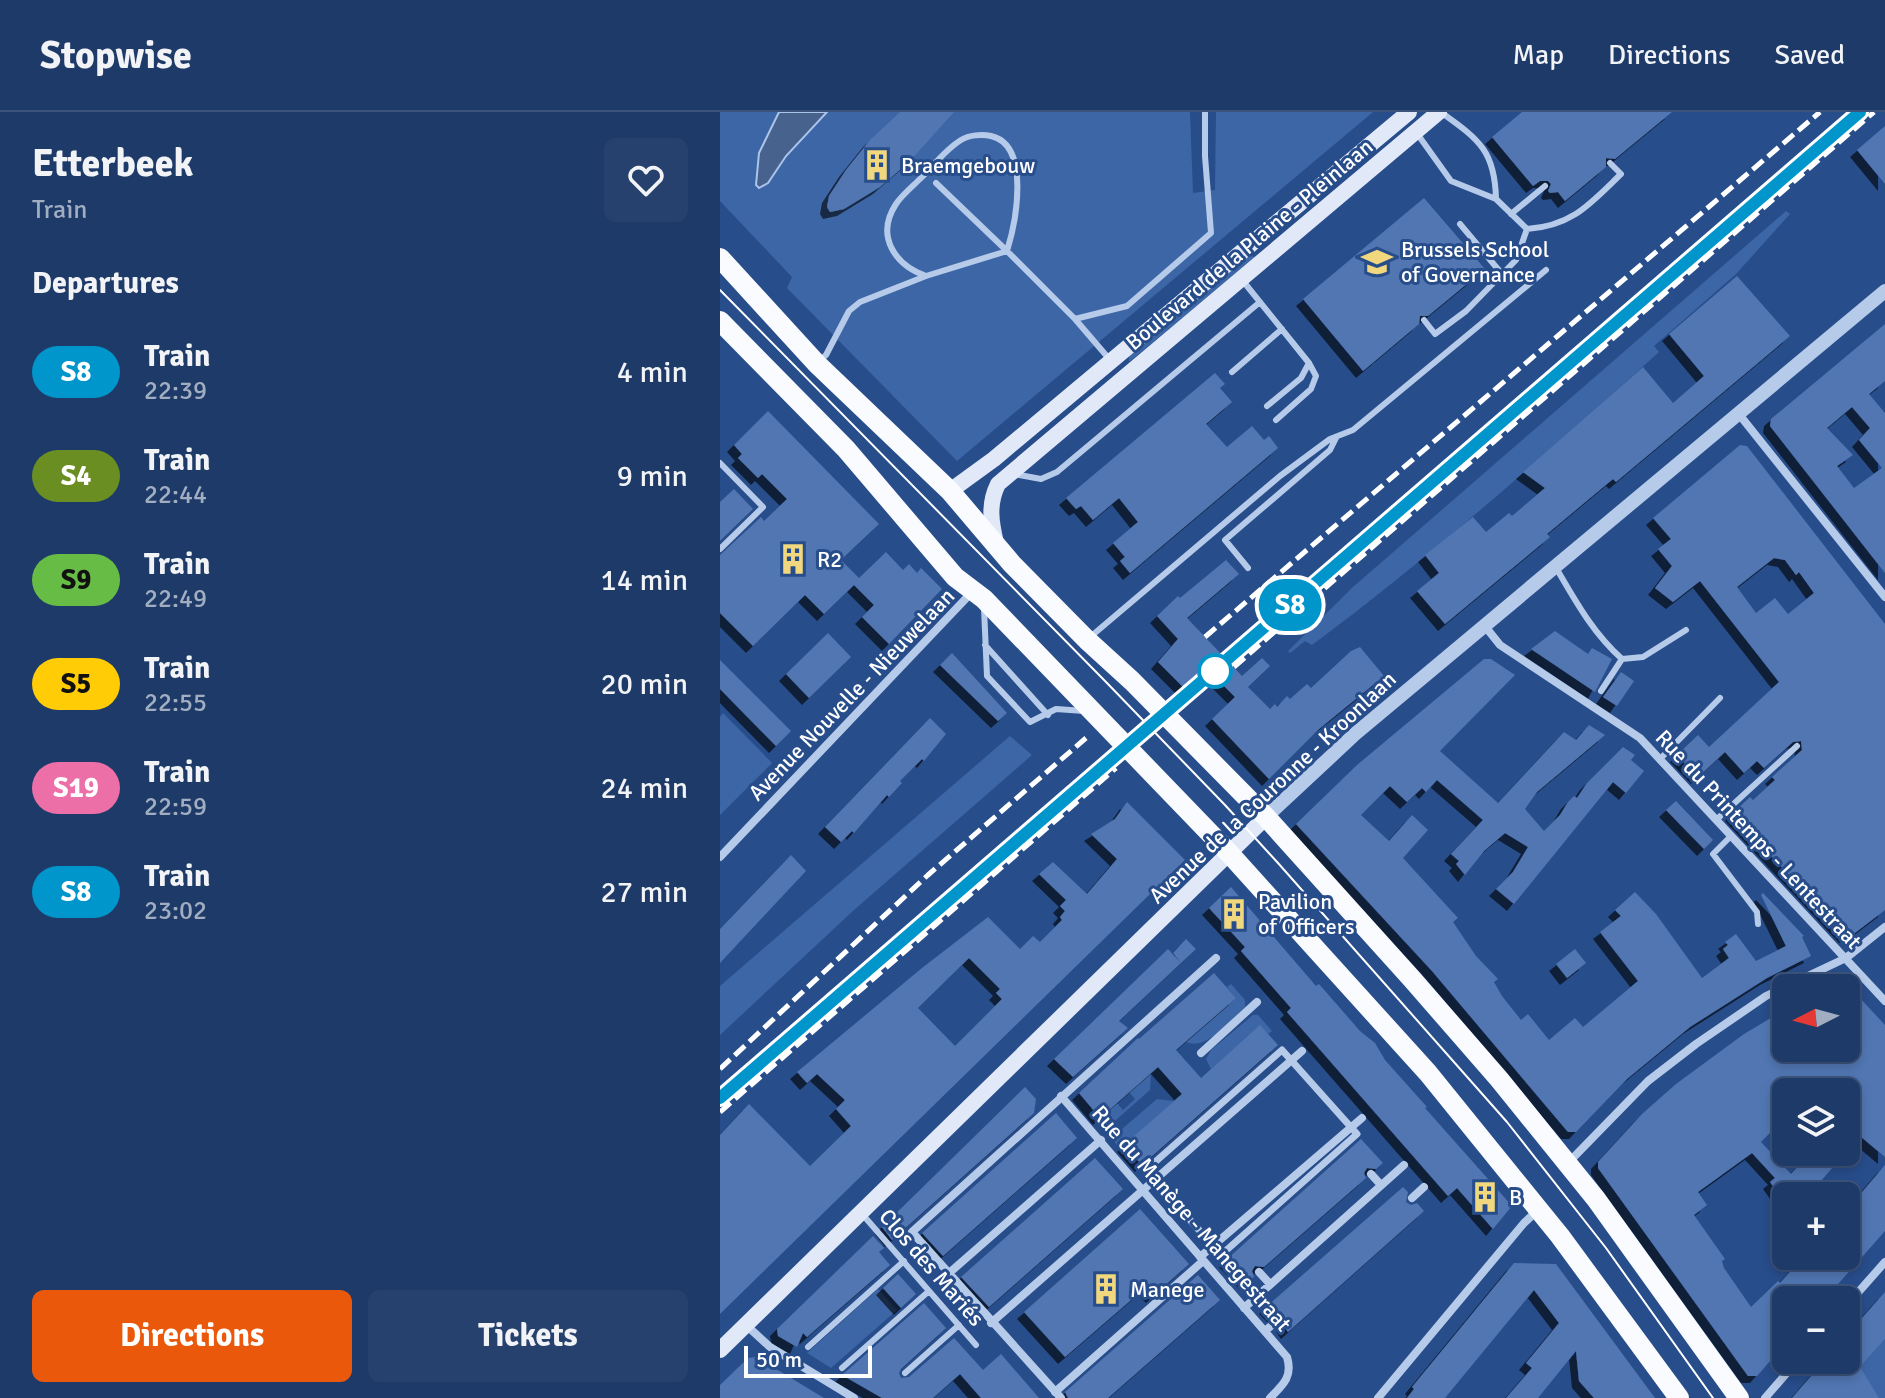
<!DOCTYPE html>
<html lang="en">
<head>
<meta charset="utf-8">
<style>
  body { margin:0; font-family:Signika,sans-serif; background:#26416e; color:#f1f3f6; height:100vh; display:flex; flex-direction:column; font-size:30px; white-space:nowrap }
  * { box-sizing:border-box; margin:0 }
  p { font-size:26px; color:#a1adc0 }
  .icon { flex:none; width:44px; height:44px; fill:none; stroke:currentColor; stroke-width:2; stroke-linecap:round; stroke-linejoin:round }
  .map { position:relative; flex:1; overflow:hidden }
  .drawer { display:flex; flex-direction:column; background:#1e3a68; width:720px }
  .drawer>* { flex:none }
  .badge { padding:0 16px; border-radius:26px; font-size:28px; line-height:52px }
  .needle { width:52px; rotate:264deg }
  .buttons { position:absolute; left:1052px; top:862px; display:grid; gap:16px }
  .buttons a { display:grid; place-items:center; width:88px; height:88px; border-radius:12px; background:#1e3a68; box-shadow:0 4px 12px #0003,0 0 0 2px #3c547c; font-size:40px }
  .scale { position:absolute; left:24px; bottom:20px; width:128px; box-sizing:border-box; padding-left:8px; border:4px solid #fff; border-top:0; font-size:22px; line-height:28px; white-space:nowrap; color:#fff; -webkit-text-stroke:6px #284d8b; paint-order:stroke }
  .map>.badge { position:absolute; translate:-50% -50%; box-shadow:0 0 0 4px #fff }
  h2 { padding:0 32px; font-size:30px; line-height:72px }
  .round { display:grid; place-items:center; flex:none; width:84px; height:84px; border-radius:12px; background:#26416e }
  .summary { display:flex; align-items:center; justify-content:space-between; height:136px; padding:0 32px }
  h1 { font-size:38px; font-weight:700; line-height:60px }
  .cta { display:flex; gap:16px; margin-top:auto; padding:16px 32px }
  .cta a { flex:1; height:92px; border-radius:12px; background:#ea580c; color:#fff; font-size:32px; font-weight:700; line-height:92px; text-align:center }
  .cta a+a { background:#26416e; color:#f1f3f6 }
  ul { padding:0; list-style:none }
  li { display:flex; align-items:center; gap:24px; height:104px; padding:0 32px }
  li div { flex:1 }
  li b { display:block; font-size:30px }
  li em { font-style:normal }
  li .badge { min-width:88px; font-weight:700; text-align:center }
  header { display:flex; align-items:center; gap:48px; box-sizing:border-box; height:112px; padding:0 40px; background:#1e3a68; border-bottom:2px solid #3c547c }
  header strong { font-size:38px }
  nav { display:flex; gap:44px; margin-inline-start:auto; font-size:28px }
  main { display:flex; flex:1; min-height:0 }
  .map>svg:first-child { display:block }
</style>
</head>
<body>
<header>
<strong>Stopwise</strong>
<nav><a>Map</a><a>Directions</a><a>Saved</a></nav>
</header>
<main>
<section class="drawer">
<div class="summary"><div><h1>Etterbeek</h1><p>Train</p></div><a class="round"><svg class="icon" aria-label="heart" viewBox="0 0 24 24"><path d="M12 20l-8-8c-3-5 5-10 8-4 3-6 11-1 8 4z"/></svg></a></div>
<h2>Departures</h2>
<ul>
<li><span class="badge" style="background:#0096cb;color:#fff">S8</span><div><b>Train</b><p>22:39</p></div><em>4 min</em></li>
<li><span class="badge" style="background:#6b8e23;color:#fff">S4</span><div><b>Train</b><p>22:44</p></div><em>9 min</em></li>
<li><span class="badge" style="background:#67bc45;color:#111">S9</span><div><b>Train</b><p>22:49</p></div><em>14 min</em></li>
<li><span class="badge" style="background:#ffcc06;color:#111">S5</span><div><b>Train</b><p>22:55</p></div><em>20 min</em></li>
<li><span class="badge" style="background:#ed6fa7;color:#fff">S19</span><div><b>Train</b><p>22:59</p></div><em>24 min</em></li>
<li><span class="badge" style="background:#0096cb;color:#fff">S8</span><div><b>Train</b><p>23:02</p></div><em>27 min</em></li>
</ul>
<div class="cta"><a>Directions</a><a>Tickets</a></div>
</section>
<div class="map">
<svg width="1165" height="1286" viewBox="0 0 1165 1286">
  <defs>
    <filter id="shadow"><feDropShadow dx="-7" dy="7" stdDeviation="0" flood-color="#0009"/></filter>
  </defs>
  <rect width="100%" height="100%" fill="#284d8b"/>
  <!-- green -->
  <path fill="#3d66a7" d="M0,0H59L39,41L48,71L66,43L107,0H470L473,81L495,78L496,0H653L237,349L67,176L72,165L0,89Z
    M1066,99L1070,102L1016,162L934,234L939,240C826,341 714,443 592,533L585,529L570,541L568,539L633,475Z
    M530,142L535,146L409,250V244Z
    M3,601L52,651L0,703V605Z
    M290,624L312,643L134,798L0,923V874Z
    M511,872L525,888V895C509,909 487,939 466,930L516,886L507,875Z
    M533,903H538L552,919L548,922L540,914L491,957L486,947L491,938Z
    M431,961L430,978L387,1016H381L369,1002L373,998L380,1005L397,991L403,998L415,987L409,980Z
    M437,987L454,989L405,1034L411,1041L407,1045L395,1031V1023Z
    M158,1177L177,1198L111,1256L87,1241Z
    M1165,1227V1286H1159L1125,1272Z"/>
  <!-- water -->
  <path fill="#48628e" stroke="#abc4ea" stroke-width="2" d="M59,0H107L66,44L48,71L39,76L36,73L39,41Z"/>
  <!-- building -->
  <path fill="#5176b2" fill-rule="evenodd" filter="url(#shadow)" d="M180,0H234L190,49L160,75L124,97L110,100L107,95L109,84L126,58L150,28Z
    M802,0H952L895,47L886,46V55L845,89L838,80L830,81L828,79L831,72L828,69H820L813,74L772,25Z
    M1165,14V72L1137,38Z
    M704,86L765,157L708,204H700L699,212L643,259L583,187Z
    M1017,164L1070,224L896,370L893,367L827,422L830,425L725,512L697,479L719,461L705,443L753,405L766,420L789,401L792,404L825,376L803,360L923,255L953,291L984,264L949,222Z
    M1165,212V269L1149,282L1165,301V461L1050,314L1051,307ZM1132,295L1150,316L1139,328L1162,356L1134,376L1117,354L1133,343L1107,316Z
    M495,261L505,272L500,276L512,290L486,312L507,335L532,314L544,328L549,324L558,336L410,461L400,449L405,445L393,431L418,410L399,386L373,408L361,394L356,397L346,386Z
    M48,299L159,412L121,448L139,466L166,440L183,458L189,452L197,461L201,456L222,477L169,532L142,505L154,493L134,473L104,502L85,483L33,534L0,501V443L41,405L44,409L67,387L42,362L38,366L18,346L22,342L14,333Z
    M1020,333L1027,334L1165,512V798L1131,824H1126L1012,702L1030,685L1033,688L1055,668L1052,665L1082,638L1081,629L1073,630L1044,656L1037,649L1024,661L1005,640L978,665L957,643L978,623L989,635L1059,570L980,469L953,490L935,476L952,454L938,437L951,427L933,406ZM1054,446L1065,448L1076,463L1079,460L1094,481L1068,502L1055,486L1036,501L1017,475Z
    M14,377L33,397L0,429V390Z
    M506,448L519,462L467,506L522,564L542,546L550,554L528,575L550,597L555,592L557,595L567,584L570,587L587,572L591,576L631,539L640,535L664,564L599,617L549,667L492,607L515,585L492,562L471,583L438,550L458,527L437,504L458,484L460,486Z
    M835,519L868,542L872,536L892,547L875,580L811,537Z
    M108,521L131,545L89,586L66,562Z
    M232,541L287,601L278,609L220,553Z
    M764,547H771L795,563L720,639L778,691L844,620L856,628L869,613L885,623L817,680L805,697L824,719L840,703L848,690L854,684L857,686L867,671L903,635L915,643L911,648L924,659L906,681L893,670L794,792L776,777L793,760L808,735L785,721L764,739L745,763L736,752L739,749L731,742L763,708L717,668L706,680L702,676L687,690L670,674L641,703L669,729L692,703L708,718L683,746L738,806L733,810L756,844L778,867L774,870L782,884L801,908L808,902L829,928L855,906L863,915L918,869L880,820L901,804L895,798L915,780L936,802L982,866L1009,846L1003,837L1008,833L1005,830L1016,822L1036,849L1066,834L1041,783L1043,781L1084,824L1082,825L1091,844L1047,866L970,915L907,967L856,1020H848L712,859L576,712L637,653Z
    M0,548L71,619L56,634L0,577Z
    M901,560L914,569L897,594L883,585Z
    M210,606L226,622L204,649L202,647L180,669L182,671L169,685L167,683L134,721L132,719L121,730L105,715Z
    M956,689L993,728L984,737L946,698Z
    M407,690L465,748L0,1202V1023L29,992L90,1054L131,1014L116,997L125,988L97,962L87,971L77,960L202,856L268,805L300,837L313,824L320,830L342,808L340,805L345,799L340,794L346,788L319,762L333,750L367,782L397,747L371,722L395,707ZM249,846L280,877L276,881L282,887L235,934L198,896Z
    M71,743L86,759L0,851V817Z
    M511,775L596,874L599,872L640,919L655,931L665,948L707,995L705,996L792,1094L773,1117L737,1076L728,1084L567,900L571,896L521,839L525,835L489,796Z
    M466,827L476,837L399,909L408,916L353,965L334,947L448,837L461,851L453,841Z
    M855,837L866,851L847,866L836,852Z
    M494,861L516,886L456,938L481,966L540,913L558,933L422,1053L404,1033L462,982L438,955L380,1006L359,981L418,926L419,927Z
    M1126,871L1165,913V1045L1140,1024L1126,1040V980H1066V1005L1041,1030L1071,1062L1091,1040H1126L1088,1084H1060L1050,1070L1055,1066L1032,1041L978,1080L987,1093L974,1103L1005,1147L1002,1149L1004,1156L1031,1195L1058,1169L1060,1171L1084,1144H1126V1099L1165,1053V1119L1104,1188H1066V1231L1037,1264H1028L878,1056V1050L922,1002L956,972L1024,922L1066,897V936H1126Z
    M305,975L316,987L314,1001L172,1128L162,1115Z
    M336,1001L357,1026L223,1144L202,1121Z
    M641,1027L663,1051L656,1057L647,1056L644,1061L646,1066L544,1155L535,1154L532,1159L534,1165L527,1171L506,1148Z
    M375,1046L403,1077L269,1195L241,1165Z
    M683,1075L688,1080L686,1090L691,1093L697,1091L704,1099L568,1220L563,1213L565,1208L563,1203H554L546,1195Z
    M420,1097L469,1152L433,1184L425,1176L345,1245L304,1200Z
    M153,1124L164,1136L159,1140L170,1153L87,1225L83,1221L77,1235L58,1224L57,1217Z
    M794,1151L836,1152L935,1286H874L859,1269L856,1239L818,1286H786L812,1256L806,1251L839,1211L814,1178L725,1286H687L694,1277L692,1275Z
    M178,1162L196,1182L181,1196L163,1176Z
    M478,1163L500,1188L388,1286H348L345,1280Z
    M1165,1180V1227L1140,1255L1159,1286H1072L1105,1248H1126V1224Z
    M204,1191L226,1216L181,1257L179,1261L181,1266L189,1265L234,1226L263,1258L281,1242L319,1286H261L240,1262L213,1286H162L122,1263Z
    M36,1245L104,1286H0V1273L28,1246Z"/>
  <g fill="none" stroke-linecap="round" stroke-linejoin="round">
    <!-- service -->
    <path stroke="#b6cae9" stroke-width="6" d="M722,1C760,28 775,40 776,87
      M696,20L731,69L776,87L807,117C852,114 870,92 901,62L890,51
      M791,102L825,74
      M740,112L782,162
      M206,164C175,153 155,124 176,92C182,83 193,74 201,66C214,53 226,37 241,28C249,23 262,22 271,24C311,33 296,110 287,139L216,71
      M523,169L589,251L596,264L591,277L556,308
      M355,207L407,194L491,121L485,44V0
      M704,208L715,222L746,199L796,148L807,117
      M99,249L106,243L129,199L140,190L206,164L287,139L355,207L391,249
      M512,260L562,217
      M547,294L581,266L589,251
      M0,351L43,395L0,437
      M294,362L321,367L337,360L540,190
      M835,454C855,488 872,520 902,547
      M528,456L505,428L610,338L616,326
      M264,496L267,564L310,610L336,597L364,599
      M369,526L560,364L610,327L633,318L826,158
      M265,533L328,603
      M881,579L902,547L923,545L966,518
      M940,647L1000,586
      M996,708L1077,634
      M1011,724L993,742L1037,800L1038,812
      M143,1103L256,1233
      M88,1235L184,1149
      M122,1256L209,1179
      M185,1261L239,1213"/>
    <!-- pedestrian -->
    <path stroke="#b6cae9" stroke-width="7" d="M562,938L637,1022L501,1143L426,1058Z"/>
    <!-- minor -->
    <path stroke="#b6cae9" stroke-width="8" d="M1018,301L1165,485
      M764,513L780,533L920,626L1165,889
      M0,745L253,479
      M481,941L537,890
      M341,984L567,1245C573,1265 563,1273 550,1286
      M848,1051L928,969L976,932L1046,884L1126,846L1165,815
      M651,1062L661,1073
      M692,1086L704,1075
      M480,1145L642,1006
      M539,1160L550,1172
      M228,1162L381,1028
      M1126,1194L1165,1150
      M524,1196L684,1053
      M271,1211L582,939
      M26,1213L50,1235L134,1286
      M545,1219L558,1208
      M335,1280L483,1149
      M341,1286L192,1120L496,846
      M658,1286L804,1111L818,1098
      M1045,1286L1078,1248"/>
    <!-- tertiary -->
    <path stroke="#b6cae9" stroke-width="14" d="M546,705L635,622L1165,179"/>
    <!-- secondary -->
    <path stroke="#e1e9f8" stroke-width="16" d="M230,379L274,347L689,0
      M276,431C271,410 268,392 278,372L719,0
      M0,1238L546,705"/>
    <!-- primary -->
    <path stroke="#f9fbfe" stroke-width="20" d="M0,146L97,252L230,379L292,452L367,528L412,569L546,705L692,867L779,967L876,1087L1019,1286
      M0,209L126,337L235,465L264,487L509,741L708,961L840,1124L959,1286"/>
    <!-- tram -->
    <path stroke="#fff" stroke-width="2" d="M0,178L387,571L505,693L558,751L787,1010L886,1136L993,1286"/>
    <!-- rail -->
    <path stroke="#fff" stroke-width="5" stroke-dasharray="14 6" stroke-linecap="butt" d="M485,525L1100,0
      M514,555L1154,0
      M0,957L208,763L366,626
      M0,1000L396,656"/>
  </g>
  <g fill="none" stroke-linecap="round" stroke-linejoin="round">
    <defs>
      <path id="line" d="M0,986L1140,0"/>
    </defs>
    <!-- line casing -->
    <use href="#line" stroke="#fff" stroke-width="18"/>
    <!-- line -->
    <use href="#line" stroke="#0096cb" stroke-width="12"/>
  </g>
  <!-- icons -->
  <defs>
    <symbol id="building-bare" viewBox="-9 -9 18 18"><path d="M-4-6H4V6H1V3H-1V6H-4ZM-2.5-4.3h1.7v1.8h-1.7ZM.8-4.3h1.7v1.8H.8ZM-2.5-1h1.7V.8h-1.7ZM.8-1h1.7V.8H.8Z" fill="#f1d77d" stroke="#284d8b" stroke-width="2.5" paint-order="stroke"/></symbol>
    <symbol id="university-bare" viewBox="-9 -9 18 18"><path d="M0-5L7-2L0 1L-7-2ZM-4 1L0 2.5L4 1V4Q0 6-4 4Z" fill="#f1d77d" stroke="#284d8b" stroke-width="2.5" paint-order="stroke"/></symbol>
  </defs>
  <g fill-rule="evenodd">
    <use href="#building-bare" x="135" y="31" width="44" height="44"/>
    <use href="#university-bare" x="635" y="128" width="44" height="44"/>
    <use href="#building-bare" x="51" y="425" width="44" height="44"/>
    <use href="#building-bare" x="492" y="780" width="44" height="44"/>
    <use href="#building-bare" x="743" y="1063" width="44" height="44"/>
    <use href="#building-bare" x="364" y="1155" width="44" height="44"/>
  </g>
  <!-- markers -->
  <circle fill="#fff" stroke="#0096cb" stroke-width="4" cx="495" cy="559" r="16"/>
  <g text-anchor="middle" stroke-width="6" stroke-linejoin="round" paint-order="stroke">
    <!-- poi labels -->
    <g font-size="22" fill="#fff" stroke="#284d8b" text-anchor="start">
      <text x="181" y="61">Braemgebouw</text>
      <text x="681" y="145">Brussels School<tspan x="681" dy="25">of Governance</tspan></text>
      <text x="97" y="455">R2</text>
      <text x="538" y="797">Pavilion<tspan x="538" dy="25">of Officers</tspan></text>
      <text x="789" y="1093">B</text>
      <text x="410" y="1185">Manege</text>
    </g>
    <!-- street labels -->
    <g font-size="22" fill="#fff" stroke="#284d8b">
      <text transform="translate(529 132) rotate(-40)" y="8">Boulevard de la Plaine - Pleinlaan</text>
      <text transform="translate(131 582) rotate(-46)" y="8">Avenue Nouvelle - Nieuwelaan</text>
      <text transform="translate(552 675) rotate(-43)" y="8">Avenue de la Couronne - Kroonlaan</text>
      <text transform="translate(1039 727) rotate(47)" y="8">Rue du Printemps - Lentestraat</text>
      <text transform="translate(472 1106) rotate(49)" y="8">Rue du Manège - Manegestraat</text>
      <text transform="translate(212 1155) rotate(49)" y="8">Clos des Mariés</text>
    </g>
  </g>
</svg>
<div class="buttons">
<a><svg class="needle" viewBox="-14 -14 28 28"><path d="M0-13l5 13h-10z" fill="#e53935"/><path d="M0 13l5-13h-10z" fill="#a1adc0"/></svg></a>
<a><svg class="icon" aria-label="layers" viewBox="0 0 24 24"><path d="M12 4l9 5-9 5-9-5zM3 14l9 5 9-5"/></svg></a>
<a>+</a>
<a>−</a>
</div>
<div class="scale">50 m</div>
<b class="badge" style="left:570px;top:493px;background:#0096cb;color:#fff">S8</b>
</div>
</main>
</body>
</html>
